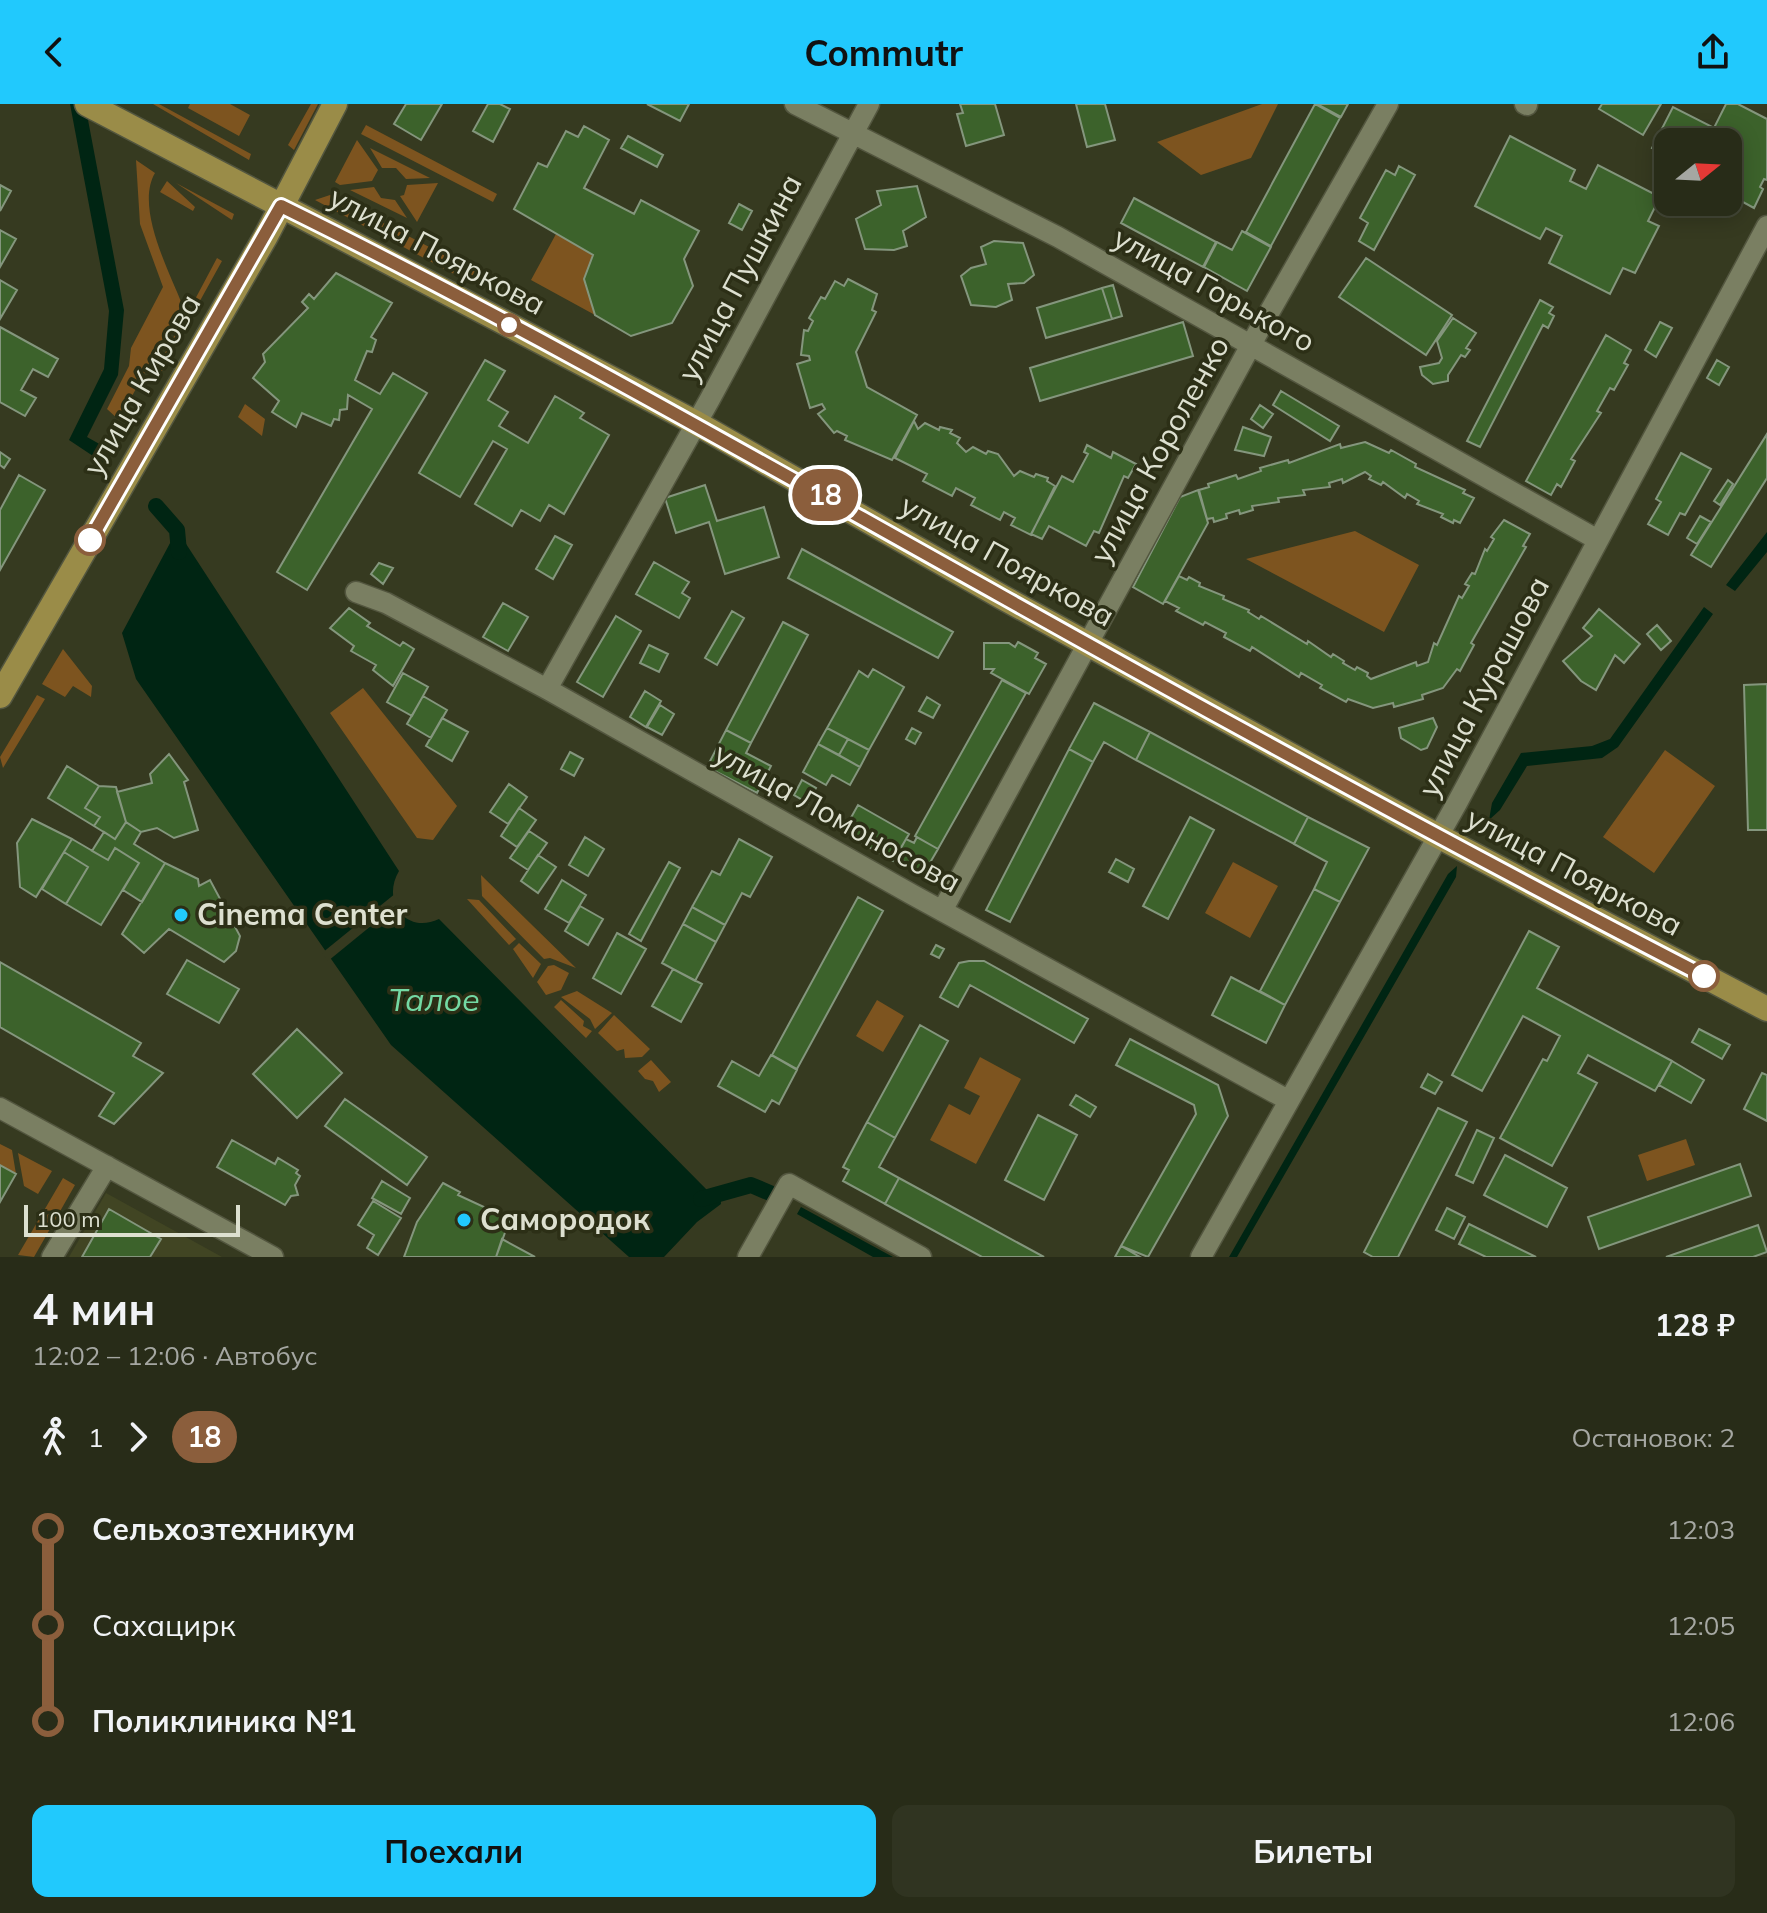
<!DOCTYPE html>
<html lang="ru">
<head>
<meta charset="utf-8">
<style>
  body { margin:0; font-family:Mulish,sans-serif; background:#303421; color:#f1f3f6; height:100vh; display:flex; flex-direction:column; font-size:30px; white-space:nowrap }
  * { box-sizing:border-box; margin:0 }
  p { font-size:26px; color:#a5a7a2 }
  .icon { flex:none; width:44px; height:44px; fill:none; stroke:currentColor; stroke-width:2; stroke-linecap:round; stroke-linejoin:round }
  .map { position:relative; height:1153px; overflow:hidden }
  .side { display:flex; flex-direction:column; background:#282c18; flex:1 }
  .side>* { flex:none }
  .badge { padding:0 16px; border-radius:26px; font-size:28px; line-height:52px }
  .needle { width:52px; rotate:72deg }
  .tools { position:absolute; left:1654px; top:24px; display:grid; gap:16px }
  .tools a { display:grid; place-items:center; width:88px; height:88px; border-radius:16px; background:#282c18; box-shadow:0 4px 20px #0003,0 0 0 2px #444837; font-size:40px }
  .scale { position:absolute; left:24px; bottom:20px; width:216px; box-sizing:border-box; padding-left:8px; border:4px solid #dde0d0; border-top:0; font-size:22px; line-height:28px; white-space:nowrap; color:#dde0d0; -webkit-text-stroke:6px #2c2f16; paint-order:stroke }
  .map>.badge { position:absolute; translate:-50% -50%; box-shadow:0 0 0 4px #fff }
  .legs { display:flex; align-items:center; gap:12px; height:88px; padding:0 32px; font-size:26px }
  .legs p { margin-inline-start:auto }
  .overview { display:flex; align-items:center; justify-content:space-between; height:136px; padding:0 32px }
  h1 { font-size:44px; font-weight:700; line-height:60px }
  .button { display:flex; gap:16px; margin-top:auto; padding:16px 32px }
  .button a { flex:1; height:92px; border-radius:16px; background:#21c9fd; color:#111; font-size:32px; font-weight:700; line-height:92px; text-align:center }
  .button a+a { background:#303421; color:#f1f3f6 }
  ul { padding:0 32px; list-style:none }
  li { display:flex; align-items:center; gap:28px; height:96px; font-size:30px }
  li i { display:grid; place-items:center; width:12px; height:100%; margin:0 10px; background:currentColor }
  li i::after { content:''; width:20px; height:20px; margin:-10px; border:6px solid; border-radius:50%; background:#282c18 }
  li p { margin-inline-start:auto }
  li:first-child i { background:linear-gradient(#0000 50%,currentColor 0) }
  li:last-child i { background:linear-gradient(currentColor 50%,#0000 0) }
  header { display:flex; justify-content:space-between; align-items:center; height:104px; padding:0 32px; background:#21c9fd; color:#111; font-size:36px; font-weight:700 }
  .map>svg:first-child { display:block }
</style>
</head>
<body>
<header><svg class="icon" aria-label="back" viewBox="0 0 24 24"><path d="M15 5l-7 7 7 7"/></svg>Commutr<svg class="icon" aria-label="share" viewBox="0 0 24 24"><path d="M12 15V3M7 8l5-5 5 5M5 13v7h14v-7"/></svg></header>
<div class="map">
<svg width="1767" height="1153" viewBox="0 0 1767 1153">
  <rect width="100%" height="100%" fill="#363a20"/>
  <!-- built -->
  <path fill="#414523" d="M106,1089L222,1153H69Z"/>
  <!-- green -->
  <path fill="#7d541f" d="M153,0H159L251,50L249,56Z
    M190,0H230L250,11L239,32L188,4Z
    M311,0H318L294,46L288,41Z
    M1262,0H1278L1251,54L1201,71L1157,38Z
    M366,21L497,90L493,98L361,30Z
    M357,36L378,66L372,77L340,81L335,78Z
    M370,44L430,74L406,75L396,64H382Z
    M136,56L155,69C135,103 169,167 182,200L119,316L107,305L129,262L131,244L163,183L140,120Z
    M167,77L195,103L193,107L160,88Z
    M176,79L234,110L232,116Z
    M438,79L417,118L400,92L404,91L407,81Z
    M374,83L381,94L395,96L407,114L350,86Z
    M330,91L475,167L469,178L315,96Z
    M556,130L593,151L584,175L595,211L531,176Z
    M217,154L222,157L196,204L192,201Z
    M187,208L192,211L155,280L149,279Z
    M245,300L265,315L262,332L238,313Z
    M1355,427L1419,461L1384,528L1246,455Z
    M63,545L92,582L91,593L73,582L65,593L42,580Z
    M363,584L457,702L433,736L417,734L330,609Z
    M37,591L45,595L3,664L0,653Z
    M1665,646L1715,682L1654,769L1603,733Z
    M1233,758L1278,782L1250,834L1205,809Z
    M481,771L576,864L550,854L544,855L482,792Z
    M467,795L479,796L516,835L509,841Z
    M519,839L541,860L533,874L513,845Z
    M554,861L569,869L561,886L546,891L537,878L548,862Z
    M577,887L612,909L595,925L590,915L561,893Z
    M561,896L584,917L583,922L592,927L586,934L554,903Z
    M877,896L904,912L883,948L856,932Z
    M614,911L650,945L642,953L625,954L624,945L617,947L598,929Z
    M980,953L1021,975L976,1060L930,1036L949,1000L970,1011L980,992L964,984Z
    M651,956L671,978L659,988L653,977L645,975L638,967Z
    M1686,1035L1695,1061L1647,1077L1638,1051Z
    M0,1040L12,1046L16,1070L0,1061Z
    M18,1049L52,1067L38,1090L24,1082Z
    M63,1074L75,1081L34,1153L18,1151Z"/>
  <!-- water -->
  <path fill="#002513" d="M70,0H85L124,206L118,271L87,333L112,347L105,360L69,336L104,265L109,207Z
    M177,426L399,767C381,797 406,831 439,815L708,1087L720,1086L721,1100L697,1118L664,1153H629L391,941L136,575L122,529Z
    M1767,428V448L1735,487L1726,481Z
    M1704,503L1713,510L1618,643L1602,654L1527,662L1500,706L1489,716L1492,699L1521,649L1592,642L1610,635Z
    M1457,762L1456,773L1237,1153H1229L1448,770Z
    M801,1103L893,1153H873L797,1110Z"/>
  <!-- pier -->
  <path fill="#363a20" d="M396,789L399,799L328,857L322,849Z"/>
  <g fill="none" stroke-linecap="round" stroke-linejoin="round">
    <!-- canal -->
    <path stroke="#002513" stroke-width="16" d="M156,402L177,426L179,448
      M701,1095L751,1081L770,1089"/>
  </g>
  <!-- building -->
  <path fill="#3c622b" stroke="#84967d" stroke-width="2" d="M406,0H442L421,36L394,20Z
    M488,0H500L510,5L493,38L473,27Z
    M647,0H689L680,17Z
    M960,0H995L1004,31L966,42L957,10L963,9Z
    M1076,0H1105L1115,36L1087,43Z
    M1315,0L1340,14L1271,142L1246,128Z
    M1317,0H1348L1341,13Z
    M1602,0H1661L1643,31L1599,5Z
    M1726,0H1738L1767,15V76L1764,75L1760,83L1763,85L1754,104L1728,90V38H1668V52L1652,44L1673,3L1714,24Z
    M584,22L609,36L584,84L634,110L641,96L699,127L684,155L693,182L672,219L631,232L595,211L584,175L593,151L514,105L538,59L547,63L566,27L578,33Z
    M628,32L663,51L657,63L621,44Z
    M1510,32L1575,66L1570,77L1586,85L1598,61L1660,93L1648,117L1659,122L1635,169L1623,164L1610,190L1549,159L1562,132L1546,124L1540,135L1475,102Z
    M1399,62L1415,71L1374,146L1359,137L1368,119L1360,114L1386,66L1395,71Z
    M0,81L11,87L0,107Z
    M917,82L926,113L903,127L907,142L894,146L865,145L856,115L881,101L877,87Z
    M1134,94L1216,138L1203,163L1121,119Z
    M739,100L752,107L742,126L729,119Z
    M0,126L16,135L0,163Z
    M1242,127L1271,143L1247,187L1204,163L1217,138L1232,146Z
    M994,137L1023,139L1034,171L1024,179L1008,180L1012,196L996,203L971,201L961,172L971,164L986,160L981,143Z
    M1366,154L1452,211L1426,251L1339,193Z
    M336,169L392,199L371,233L376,236L372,248L367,247L355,276L380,290L393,269L427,289L307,486L277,468L372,305L348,291L347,305L340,306L339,316L334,315L331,322L302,309L296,323L272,308L279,297L253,274L265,258L263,250L308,204L302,198L309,190L314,195Z
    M848,175L877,190L872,206L876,208L856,248L867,283L917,311L892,356L845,336L847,332L837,327L834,329L818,310L825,305L822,300L810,304L797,260L810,256L809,252L801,251L804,226L808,227L813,217L809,214L821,193L825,195L835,177L844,182Z
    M848,175L877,190L872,206L876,208L856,248L867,283L917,311L892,356L845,336L847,332L837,327L834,329L818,310L825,305L822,300L810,304L797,260L810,256L809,252L801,251L804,226L808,227L813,217L809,214L821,193L825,195L835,177L844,182Z
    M0,176L17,186L0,215Z
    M1113,181L1122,212L1112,215L1102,184Z
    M1102,184L1112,215L1046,234L1037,204Z
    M1540,196L1553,203L1549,209L1554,212L1548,224L1543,221L1480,343L1467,337Z
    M1453,214L1476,229L1466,244L1470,246L1465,253L1461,251L1448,271V277L1433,280L1422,271L1420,263L1439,259L1442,254L1437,237Z
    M1183,218L1193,252L1040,297L1030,264Z
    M1660,218L1672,224L1656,253L1645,246Z
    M0,223L58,255L48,273L33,265L21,286L36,294L25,312L0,298Z
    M1606,231L1631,246L1624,259L1628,261L1614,286L1610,284L1597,307L1601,309L1571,355L1575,357L1561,383L1557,380L1551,391L1526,377Z
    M485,256L505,267L488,296L508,308L499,322L528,339L555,292L584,309L580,314L609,331L564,410L549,401L540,417L521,406L512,422L475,400L507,345L493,337L460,393L419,369Z
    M1717,256L1729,263L1719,281L1707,274Z
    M1281,287L1339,322L1330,337L1273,301Z
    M1260,301L1273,310L1263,324L1251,315Z
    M914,317L918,325L925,319L939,326L940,323L952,326L950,329L960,334L957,339L966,348L973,343L986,350L988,347L998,350L1014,372L1020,367L1034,373L1036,370L1048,374L1047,377L1055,382L1031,431L1011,421L1015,414L1004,408L1000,416L971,401L975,394L956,384L952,392L923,377L927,370L895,354Z
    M1243,323L1271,333L1264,352L1235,346Z
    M1767,330V374L1711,463L1691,451Z
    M1365,338L1389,349L1391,346L1416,360L1415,363L1465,386L1463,389L1474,394L1460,419L1454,416L1453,419L1441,413L1443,410L1417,400L1419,397L1407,390L1405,394L1383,378L1381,381L1369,375L1371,372L1365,368L1343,379L1342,375L1329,379L1330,383L1303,386L1305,391L1278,394L1279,398L1252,402L1253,406L1240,410L1239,406L1226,410L1227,414L1214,418L1213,414L1207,415L1199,386L1209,383L1208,380L1236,371L1238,375L1261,367L1260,364L1288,356L1289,359L1340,340L1341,344Z
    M1087,341L1111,354L1113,348L1136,360L1128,374L1124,372L1099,429L1094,427L1086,442L1049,422L1042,435L1031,430L1062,372L1073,378L1088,350L1084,348Z
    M0,348L10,355L4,364L0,361Z
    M1681,349L1711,365L1685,411L1680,409L1668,431L1648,420L1661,398L1656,395Z
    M19,371L45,386L0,466V406Z
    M1728,376L1733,380L1720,401L1714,397Z
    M705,381L717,417L764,403L779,453L725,470L709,418L676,429L665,394Z
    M1198,386L1208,419L1163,500L1133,483L1180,393Z
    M1700,412L1711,418L1697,440L1687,434Z
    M1504,416L1530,430L1523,442L1526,443L1471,539L1474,541L1460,567L1457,565L1443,584L1422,591L1423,595L1394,603L1393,599L1373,604L1348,595L1346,598L1320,584L1322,581L1301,569L1299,573L1252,543L1250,547L1224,533L1226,529L1205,518L1203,521L1176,507L1179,504L1165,497L1179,472L1187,476L1189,473L1200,479L1199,482L1224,492L1223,495L1249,506L1248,508L1259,515L1261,512L1307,540L1308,537L1331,553L1333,550L1344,557L1343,559L1355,566L1357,563L1368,569L1367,572L1371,575L1416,558L1417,562L1428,558L1434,539L1437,541L1459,492L1462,494L1469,482L1465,480L1472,469L1475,470L1485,445L1487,447L1494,435L1491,433Z
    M555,432L572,441L553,475L536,465Z
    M802,445L953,528L938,554L788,474Z
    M654,458L689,478L682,489L690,494L679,514L636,490Z
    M379,459L393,464L383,480L371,470Z
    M503,499L528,513L508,547L483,533Z
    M349,504L370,519L367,522L400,542L403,538L414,545L393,582L373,566L376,561L351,547L354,542L330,524Z
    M1599,505L1640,540L1624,559L1615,551L1596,586L1581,577L1563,557L1592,532L1583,524Z
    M732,507L744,514L717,561L705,554Z
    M616,512L641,527L603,593L577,578Z
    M783,518L808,531L751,639L726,626Z
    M1657,521L1671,537L1661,546L1647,530Z
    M1018,538L1038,549L1035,554L1046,560L1029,590L991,569L994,565H984V539H1009L1015,543Z
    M649,541L668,550L659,568L640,559Z
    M873,565L904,583L869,646L827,624L859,567L868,573Z
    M403,569L428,583L412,612L387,598Z
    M1002,576L1026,589L938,745L915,732Z
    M1767,580V726H1748L1744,581Z
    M645,587L661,597L646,623L630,613Z
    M423,592L447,606L431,634L407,620Z
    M927,593L940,601L933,614L919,607Z
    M1094,599L1150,628L1136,656L1104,638L1093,658L1069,645Z
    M660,601L674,610L662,631L647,623Z
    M442,614L468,628L452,657L426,642Z
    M1433,614L1437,623L1427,644L1421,646L1401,634L1399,624Z
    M827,624L848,635L839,651L818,640Z
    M912,624L921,629L915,640L906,635Z
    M726,626L751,639L746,649L771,662L757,689L707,663Z
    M1150,628L1308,713L1294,740L1136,656Z
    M848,635L869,646L860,663L839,651Z
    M818,640L860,663L850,681L832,671L826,681L803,668Z
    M1069,645L1093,658L1010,818L986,806Z
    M570,648L583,655L574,672L561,665Z
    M169,650L188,676L184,678L198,726L174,734L157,724L141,728L126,718L117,688L152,679L150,670Z
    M67,662L99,682L85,704L100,713L94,722L48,694Z
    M802,676L816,684L808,699L794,691Z
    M509,680L527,693L508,720L490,708Z
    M99,682L116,683L126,718L115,735L94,722L100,713L85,704Z
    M858,701L909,730L893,757L843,728Z
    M519,704L536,716L517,743L501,732Z
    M1190,713L1214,726L1168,815L1143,802Z
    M1308,713L1369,744L1340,798L1314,785L1327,758L1294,740Z
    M32,715L72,735L36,793L20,783L17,739Z
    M126,718L141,728L134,740L165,759L142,798L123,786L139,759L115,744L108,756L92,747L104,728L115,735Z
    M529,727L547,739L528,766L510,754Z
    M585,733L604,745L588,772L569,761Z
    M917,733L938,745L924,769L896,753L906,735L914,739Z
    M72,735L108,756L115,744L139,759L101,821L66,800L88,763L64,748Z
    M739,735L772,753L750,793L742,789L725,821L692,803L712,767L720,771Z
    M64,748L88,763L66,800L42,785Z
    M538,751L556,763L538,789L521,777Z
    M1116,755L1134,765L1128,778L1109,768Z
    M669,758L680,764L641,837L629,830Z
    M165,759L198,775L199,782L210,776L240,832L236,847L224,858L169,825L144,849L122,830Z
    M562,776L586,791L569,819L545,805Z
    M1314,785L1340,798L1285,901L1260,887Z
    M858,793L883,807L797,965L772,951Z
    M580,802L603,815L588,841L565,827Z
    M692,803L725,821L716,838L683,820Z
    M683,820L716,838L695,877L662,859Z
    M1529,827L1559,843L1537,884L1672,957L1655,987L1588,951L1578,969L1597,979L1552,1062L1500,1034L1543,955L1547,957L1560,932L1523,912L1482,987L1452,971Z
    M617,829L646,845L621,890L593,874Z
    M936,841L944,845L939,854L931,850Z
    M187,856L239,885L219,919L167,890Z
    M969,857H984L1088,915L1074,939L970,881L958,903L940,893L959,859Z
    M0,858L141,939L133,952L163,969L114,1020L99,1012L114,989L0,923Z
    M673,865L702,880L681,918L652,902Z
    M1231,873L1285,901L1266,939L1212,911Z
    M920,921L948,937L895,1034L867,1018Z
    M297,925L342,969L297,1014L253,970Z
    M1699,925L1730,941L1722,955L1692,938Z
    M1130,935L1218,981L1228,1012L1148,1153L1121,1142L1196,1010L1194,1001L1116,961Z
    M771,951L797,966L779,1000L772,996L765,1008L718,982L732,957L759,972Z
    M1672,957L1704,976L1691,999L1659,981Z
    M1762,969L1767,971V1017L1744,1005Z
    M1428,970L1442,978L1435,990L1421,983Z
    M1076,991L1096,1003L1090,1013L1070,1001Z
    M345,995L427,1053L407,1081L325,1022Z
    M1438,1004L1467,1018L1398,1153H1373L1364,1148Z
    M1038,1011L1077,1031L1044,1096L1005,1076Z
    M867,1018L895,1034L879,1063L899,1074L885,1100L843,1077L849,1066L843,1063Z
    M1477,1026L1494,1034L1473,1079L1456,1071Z
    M232,1036L275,1060L278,1054L298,1066L296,1069L300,1072L295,1081L298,1091L291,1092L285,1101L217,1063Z
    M1505,1051L1567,1084L1547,1123L1484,1091Z
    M1740,1060L1751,1092L1599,1145L1588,1113Z
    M0,1061L16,1070L0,1098Z
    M899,1074L1044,1153H982L885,1100Z
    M382,1077L410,1094L401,1110L372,1094Z
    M443,1079L460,1088L458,1091L510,1115L496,1153H404L417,1118Z
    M373,1097L401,1114L378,1151L367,1144L374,1131L358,1121Z
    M1447,1104L1465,1113L1454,1135L1436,1126Z
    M109,1105L161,1135L150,1153H82Z
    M1469,1120L1536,1153H1486L1459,1140Z
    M1758,1121L1767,1148L1753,1153H1666Z
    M502,1135L535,1153H496Z
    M1121,1142L1140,1153H1115Z"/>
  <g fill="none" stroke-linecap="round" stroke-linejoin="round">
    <defs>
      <path id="minor" d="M795,0L1058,133L1598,436
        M1525,0L1527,1
        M356,488L386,499L547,585L913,791L1288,996
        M547,585L710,295L869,0
        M942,807L1258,228L1388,0
        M0,1004L273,1153
        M52,1153L107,1062
        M748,1153L789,1080L921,1153
        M1201,1153L1457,699L1767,122"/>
      <path id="major" d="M87,0L696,319L1002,493L1438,732L1767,905
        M0,592L266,132L335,0"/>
    </defs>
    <!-- minor casing -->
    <use href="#minor" stroke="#53563f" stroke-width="23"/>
    <!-- major casing -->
    <use href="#major" stroke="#53563f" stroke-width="27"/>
    <!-- minor -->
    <use href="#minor" stroke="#7a7f62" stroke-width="20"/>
    <!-- major -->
    <use href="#major" stroke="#9a8c48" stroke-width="24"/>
  </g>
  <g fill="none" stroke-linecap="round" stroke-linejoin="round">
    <defs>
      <path id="line-1" d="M90,436L281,102C527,223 764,360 1003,493C1235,623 1468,750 1704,872"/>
    </defs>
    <!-- line-1 casing -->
    <use href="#line-1" stroke="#fff" stroke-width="18"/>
    <!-- line-1 -->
    <use href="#line-1" stroke="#8b5e3c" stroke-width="12"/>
  </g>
  <!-- markers -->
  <g fill="#fff" stroke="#8b5e3c" stroke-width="4">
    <circle cx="509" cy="221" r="10"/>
    <circle cx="90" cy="436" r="14"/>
    <circle cx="1704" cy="872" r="14"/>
  </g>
  <g fill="#21c9fd" stroke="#2c2f16" stroke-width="3">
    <circle cx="181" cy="811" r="8"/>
    <circle cx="464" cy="1116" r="8"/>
  </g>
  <g text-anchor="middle" stroke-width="7" stroke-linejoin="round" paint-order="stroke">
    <!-- street labels -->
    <g font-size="30" fill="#dde0d0" stroke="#2c2f16">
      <text transform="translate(437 147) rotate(28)" y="10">улица Пояркова</text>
      <text transform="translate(740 174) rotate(-62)" y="10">улица Пушкина</text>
      <text transform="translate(1214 186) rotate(29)" y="10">улица Горького</text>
      <text transform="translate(142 281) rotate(-60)" y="10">улица Кирова</text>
      <text transform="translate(1160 346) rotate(-61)" y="10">улица Короленко</text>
      <text transform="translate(1007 457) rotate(29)" y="10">улица Пояркова</text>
      <text transform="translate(1484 583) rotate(-62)" y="10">улица Курашова</text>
      <text transform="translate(837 714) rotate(29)" y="10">улица Ломоносова</text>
      <text transform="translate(1574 768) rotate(28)" y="10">улица Пояркова</text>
    </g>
    <!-- poi labels -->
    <g font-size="30" font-weight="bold" fill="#dde0d0" stroke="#2c2f16" text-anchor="start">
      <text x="197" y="821">Cinema Center</text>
      <text x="480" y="1126">Самородок</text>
    </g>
    <!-- water labels -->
    <g font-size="32" font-style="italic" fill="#73d9a4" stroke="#2c2f16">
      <text x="434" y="907">Талое</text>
    </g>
  </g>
</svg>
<div class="tools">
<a><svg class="needle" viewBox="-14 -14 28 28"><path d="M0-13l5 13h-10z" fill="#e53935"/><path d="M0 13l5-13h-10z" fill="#a5a7a2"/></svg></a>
</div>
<div class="scale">100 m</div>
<b class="badge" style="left:825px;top:391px;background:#8b5e3c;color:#fff">18</b>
</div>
<section class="side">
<div class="overview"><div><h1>4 мин</h1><p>12:02 – 12:06 · Автобус</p></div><b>128 ₽</b></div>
<div class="legs"><svg class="icon" aria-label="walk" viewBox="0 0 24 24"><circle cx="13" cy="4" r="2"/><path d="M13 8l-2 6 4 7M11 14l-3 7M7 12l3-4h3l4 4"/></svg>1<svg class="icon" aria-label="forward" viewBox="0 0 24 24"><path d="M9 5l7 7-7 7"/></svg><b class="badge" style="background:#8b5e3c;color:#fff">18</b><p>Остановок: 2</p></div>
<ul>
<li><i style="color:#8b5e3c"></i><b>Сельхозтехникум</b><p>12:03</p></li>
<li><i style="color:#8b5e3c"></i><span>Сахацирк</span><p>12:05</p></li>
<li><i style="color:#8b5e3c"></i><b>Поликлиника №1</b><p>12:06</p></li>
</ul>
<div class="button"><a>Поехали</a><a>Билеты</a></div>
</section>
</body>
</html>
